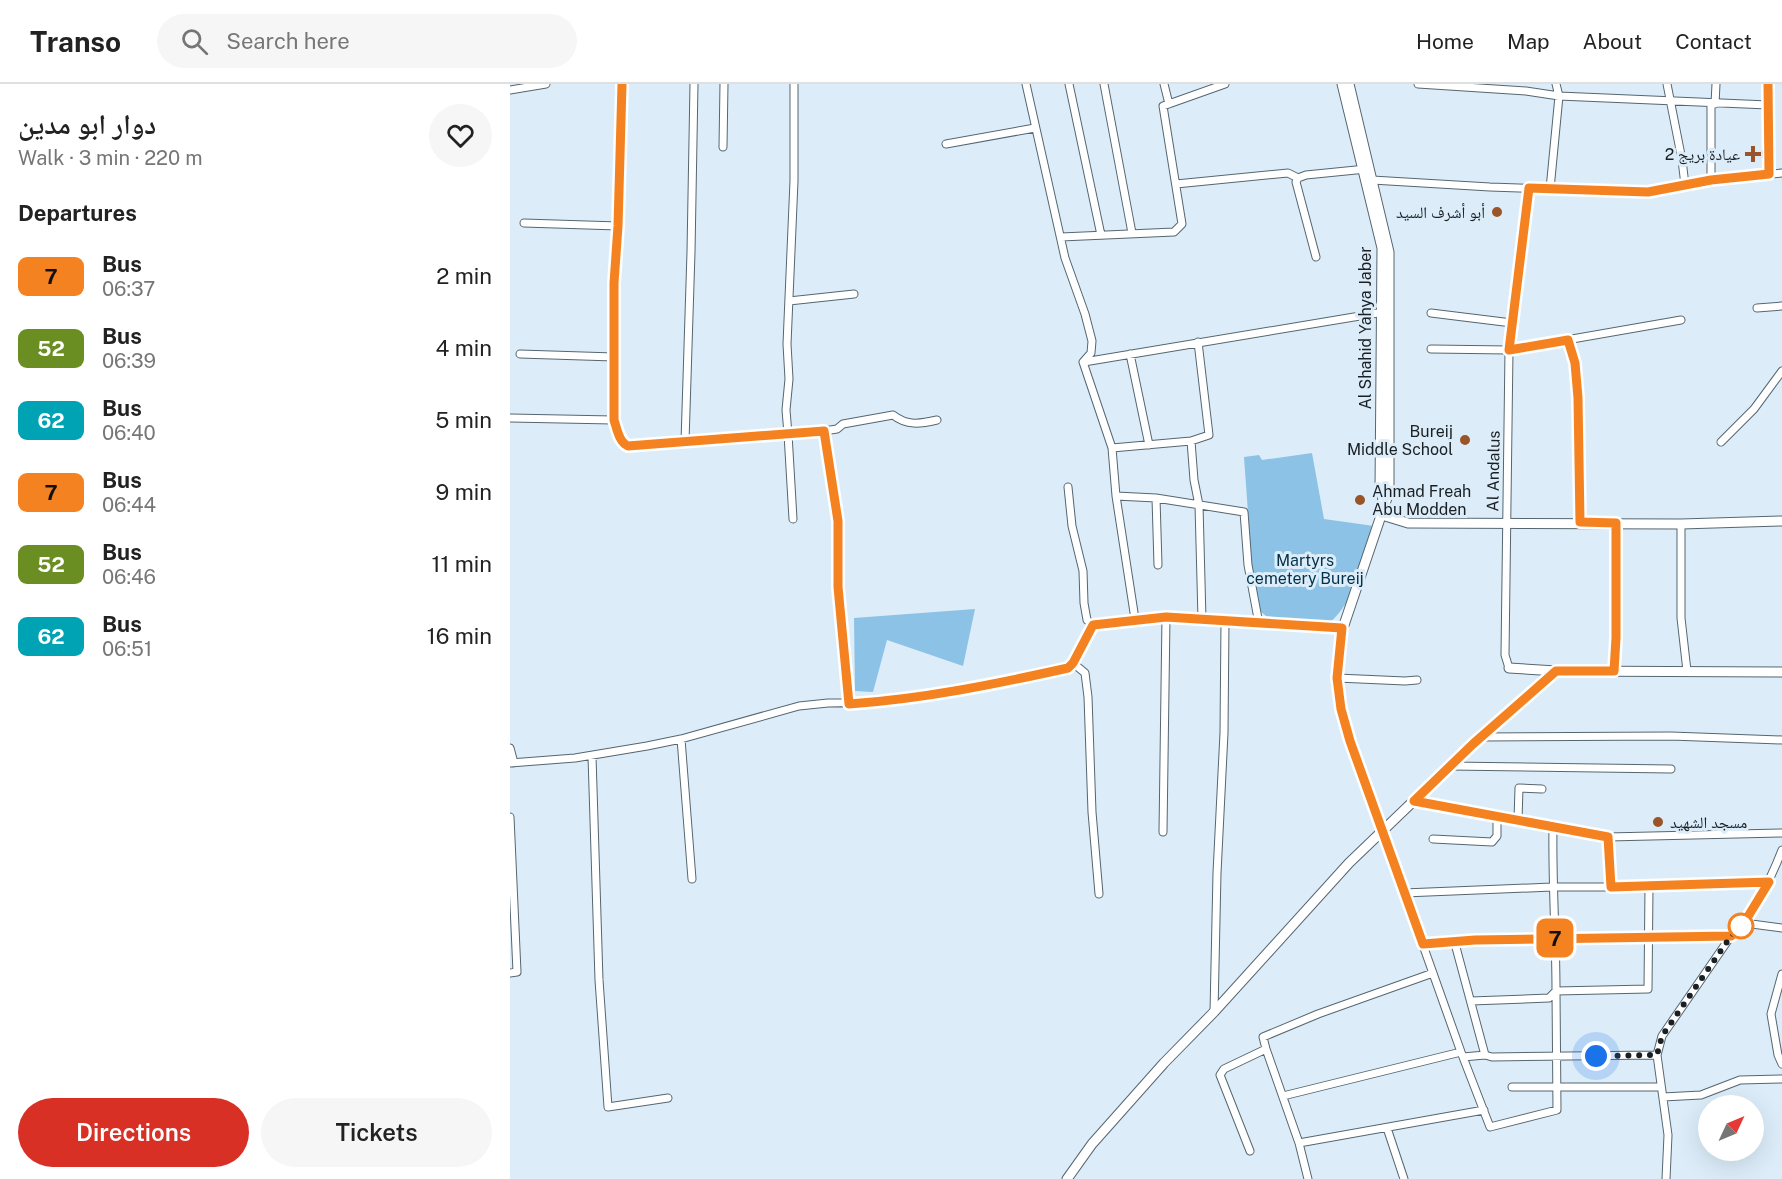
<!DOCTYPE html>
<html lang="en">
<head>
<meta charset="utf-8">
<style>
  body { margin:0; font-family:"Public Sans","Noto Naskh Arabic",sans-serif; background:#f6f6f6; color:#222; height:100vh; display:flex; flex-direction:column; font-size:22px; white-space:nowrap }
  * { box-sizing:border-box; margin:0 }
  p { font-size:20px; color:#767676 }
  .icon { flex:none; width:33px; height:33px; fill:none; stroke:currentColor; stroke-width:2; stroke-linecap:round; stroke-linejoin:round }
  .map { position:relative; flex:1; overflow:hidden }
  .side { display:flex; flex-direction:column; background:#fff; width:510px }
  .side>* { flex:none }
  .badge { padding:0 12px; border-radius:9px; font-size:21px; line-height:39px }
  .needle { width:39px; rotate:46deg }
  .fabs { position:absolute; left:1188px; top:1011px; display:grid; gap:12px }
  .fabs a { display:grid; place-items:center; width:66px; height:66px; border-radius:50%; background:#fff; box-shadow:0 6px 24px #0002; font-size:30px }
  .you { position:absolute; width:30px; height:30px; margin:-15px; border:4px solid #fff; border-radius:50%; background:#1a73e8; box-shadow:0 0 0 9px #1a73e833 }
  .map>.badge { position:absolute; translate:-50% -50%; box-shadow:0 0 0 3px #fff }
  h2 { padding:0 18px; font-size:22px; line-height:54px }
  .round { display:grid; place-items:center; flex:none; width:63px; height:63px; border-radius:32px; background:#f6f6f6 }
  .headline { display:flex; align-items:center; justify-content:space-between; height:102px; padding:0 18px }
  h1 { font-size:28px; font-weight:600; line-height:45px }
  .primary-button { display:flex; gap:12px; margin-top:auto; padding:12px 18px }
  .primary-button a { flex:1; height:69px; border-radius:36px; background:#d93025; color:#fff; font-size:24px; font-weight:600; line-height:69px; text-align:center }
  .primary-button a+a { background:#f6f6f6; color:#222 }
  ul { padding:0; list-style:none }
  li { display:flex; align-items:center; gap:18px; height:72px; padding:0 18px }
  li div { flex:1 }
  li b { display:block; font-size:22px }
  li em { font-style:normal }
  li .badge { min-width:66px; font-weight:700; text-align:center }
  header { display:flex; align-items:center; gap:36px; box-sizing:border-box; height:84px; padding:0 30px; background:#fff; border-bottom:2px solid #e0e0e0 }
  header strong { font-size:28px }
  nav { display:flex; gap:33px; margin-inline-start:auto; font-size:21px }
  .search { width:420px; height:54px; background:#f6f6f6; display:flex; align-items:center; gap:15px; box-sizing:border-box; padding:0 21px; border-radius:33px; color:#767676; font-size:22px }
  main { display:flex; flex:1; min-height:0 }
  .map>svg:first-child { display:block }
</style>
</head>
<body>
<header>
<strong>Transo</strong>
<div class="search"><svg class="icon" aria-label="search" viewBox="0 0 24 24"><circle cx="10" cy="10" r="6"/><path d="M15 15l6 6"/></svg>Search here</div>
<nav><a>Home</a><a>Map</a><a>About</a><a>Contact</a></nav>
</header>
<main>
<section class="side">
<div class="headline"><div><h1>دوار ابو مدين</h1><p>Walk · 3 min · 220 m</p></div><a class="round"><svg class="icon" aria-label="heart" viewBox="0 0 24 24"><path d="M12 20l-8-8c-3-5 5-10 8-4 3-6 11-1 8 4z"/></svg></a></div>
<h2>Departures</h2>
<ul>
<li><span class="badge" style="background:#f58220;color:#111">7</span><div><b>Bus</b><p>06:37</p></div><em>2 min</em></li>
<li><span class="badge" style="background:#6b8e23;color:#fff">52</span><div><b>Bus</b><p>06:39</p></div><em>4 min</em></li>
<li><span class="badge" style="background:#00a3b4;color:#fff">62</span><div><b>Bus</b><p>06:40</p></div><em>5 min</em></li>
<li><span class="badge" style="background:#f58220;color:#111">7</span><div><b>Bus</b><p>06:44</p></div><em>9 min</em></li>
<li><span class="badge" style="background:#6b8e23;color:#fff">52</span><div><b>Bus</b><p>06:46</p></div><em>11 min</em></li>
<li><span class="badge" style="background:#00a3b4;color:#fff">62</span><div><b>Bus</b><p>06:51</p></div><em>16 min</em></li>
</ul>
<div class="primary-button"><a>Directions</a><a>Tickets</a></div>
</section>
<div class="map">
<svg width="1272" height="1095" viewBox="0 0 1272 1095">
  <rect width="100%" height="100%" fill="#dcedf9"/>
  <!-- green -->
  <path fill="#8cc2e6" d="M802,369L814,435L864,442C854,472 845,519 819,539L760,535L751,528L746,513L742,485L734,373L749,371L752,376Z
    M465,525L453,582L377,556L363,608L345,607L344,534Z"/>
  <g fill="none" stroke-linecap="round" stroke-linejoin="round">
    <defs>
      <path id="street" d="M112,0C107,112 104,224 103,336C107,345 109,357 118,362L278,350L283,435
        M284,0V97L277,260L279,295L276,326L278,350L314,347L328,437V503L340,620
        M516,0L555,174L575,230L582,257L581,269L573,278L602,364L606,412L625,535
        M559,0L591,151
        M594,0L622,149
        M654,0L659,20
        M908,0L1016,7L1049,12L1258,21
        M1157,0L1172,76L1175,101
        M1258,0L1259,90
        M0,6L36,0
        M1201,20V96
        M1205,20L1206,0
        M436,60L525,44
        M213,63L214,0
        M862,96L980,103L1138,108L1201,96L1272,89
        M666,100L778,89L788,94
        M1019,104L999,266L1171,236
        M1040,105L1049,12L1046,0
        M14,139L108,142
        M551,153L664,148L672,140L653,22L715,0
        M806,173L786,98L788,94L796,91L856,85
        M279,217L344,210
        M1247,224L1272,222
        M921,229L1002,239
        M1058,256L1065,279L1068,314L1069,438
        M921,265L999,266L995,571L999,584
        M10,270L104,273
        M620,270L639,361
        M574,278L874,228
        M0,334L103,336
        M314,347L327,345L333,340L383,331C397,342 410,340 427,336
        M681,357L684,396L689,421L692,535
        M175,358L181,168L184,0
        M1211,358L1244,325L1272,287
        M602,364L681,357L699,351L688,258
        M558,403L562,442L573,487L574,519L577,536L583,541
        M606,412L646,414L734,428L738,481L749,540
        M646,414L648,481
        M1171,440V534L1177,587
        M563,579L575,589L578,613L582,728L589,810
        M1104,587L1106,554L1105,439
        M827,594L895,597L907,596
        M972,653L1161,652L1272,656
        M171,655L182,795
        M0,664L4,679
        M82,672L89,896L98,1023L158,1014
        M0,679L65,674L137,662L171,655L289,622L318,619L368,618L490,600L558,584L563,579L583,541L656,533L833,544
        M939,682L1161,685
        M904,717L1098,753L1272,749
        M0,733L7,888L0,889
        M1008,736L1009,704L1032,705
        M872,746L951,968L980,1043L1047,1026L1046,907L1138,905L1139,803
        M653,748L656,533
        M1098,753L1101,803
        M923,755L982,758L987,752V733
        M894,809L1042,803H1139L1259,798
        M1234,839L1272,844
        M944,856L975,971
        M913,860L944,856L1221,852
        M1272,890L1261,930L1268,971L1272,980
        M961,917L1039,914L1046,907C1046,852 1042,798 1043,743
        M704,928L707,789L714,649L715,537
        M756,965L789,1059L798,1095
        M953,973L975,971L982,973L1147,971
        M1002,1003H1151
        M773,1012L951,968
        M1153,1013L1191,1011L1230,996L1272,995
        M877,1044L894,1095
        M789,1059L974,1026
        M740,1067L710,991L714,985L756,965L753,953L808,930L923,889
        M1156,1095L1158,1051L1147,971L1152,952L1221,852C1245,828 1260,797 1272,766"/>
      <path id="secondary" d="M832,0L872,164L870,406L875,422
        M839,0L879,168V408L833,544L827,594L831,625L840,657L872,746
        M872,431L898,439L1171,440L1272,437
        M999,584L1046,587L1272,588
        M557,1095L582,1060L654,979L704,928L839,779L963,660L1046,587"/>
    </defs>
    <!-- street casing -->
    <use href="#street" stroke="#566670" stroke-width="9"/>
    <!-- secondary casing -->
    <use href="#secondary" stroke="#566670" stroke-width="11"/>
    <!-- street -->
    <use href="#street" stroke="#fff" stroke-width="7"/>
    <!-- secondary -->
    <use href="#secondary" stroke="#fff" stroke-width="9"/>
  </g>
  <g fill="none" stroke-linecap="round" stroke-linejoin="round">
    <defs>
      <path id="line" d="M112,0L108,142L104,199V336C107,345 109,358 118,362L314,347L328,437V503L339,620C413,615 486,600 558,584L563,579L583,541L656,533L832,544L827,594L831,625L840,657L913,860L965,856L1221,852L1234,839L1259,798L1101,803L1098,753L904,717L963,660L1046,587H1104L1106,554V439L1070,438L1068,314L1065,279L1058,256L999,266L1019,104L1138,108L1201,96L1259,90L1258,0"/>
    </defs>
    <!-- line casing -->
    <use href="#line" stroke="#fff" stroke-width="14"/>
    <!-- line -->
    <use href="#line" stroke="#f58220" stroke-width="9"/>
    <!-- walk -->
    <path stroke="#191f23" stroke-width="6" stroke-dasharray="0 10.8" d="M1086,972L1147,971L1152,952L1221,852L1231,842"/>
  </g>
  <!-- markers -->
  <g fill="#995428" stroke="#dcedf9" stroke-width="2">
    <path d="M1240 61h6v6h6v6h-6v6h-6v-6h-6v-6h6z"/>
    <circle cx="987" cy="128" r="6"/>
    <circle cx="955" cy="356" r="6"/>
    <circle cx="850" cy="416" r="6"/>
    <circle cx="1148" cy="738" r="6"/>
  </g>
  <circle fill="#fff" stroke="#f58220" stroke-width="3" cx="1231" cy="842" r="12"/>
  <g text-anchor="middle" stroke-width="6" stroke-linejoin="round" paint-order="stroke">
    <!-- poi labels -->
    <g font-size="16" fill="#191f23" stroke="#dcedf9" text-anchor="end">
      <text x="1230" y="76">عيادة بريج 2</text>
      <text x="975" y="134">أبو أشرف السيد</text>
      <text x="943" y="353">Bureij<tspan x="943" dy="18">Middle School</tspan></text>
      <text x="862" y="413" text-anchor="start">Ahmad Freah<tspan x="862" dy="18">Abu Modden</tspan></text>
      <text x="1160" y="744" text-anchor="start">مسجد الشهيد</text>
    </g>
    <!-- street labels -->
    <g font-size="16" fill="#191f23" stroke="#dcedf9">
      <text transform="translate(855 244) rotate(-90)" y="6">Al Shahid Yahya Jaber</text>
      <text transform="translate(983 387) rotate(-89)" y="6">Al Andalus</text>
    </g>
    <!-- park labels -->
    <g font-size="16" fill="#02314a" stroke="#dcedf9">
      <text x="795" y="482">Martyrs<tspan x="795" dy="18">cemetery Bureij</tspan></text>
    </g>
  </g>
</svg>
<div class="fabs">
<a><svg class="needle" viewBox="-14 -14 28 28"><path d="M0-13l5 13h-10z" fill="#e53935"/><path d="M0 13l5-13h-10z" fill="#767676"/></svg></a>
</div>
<div class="you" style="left:1086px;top:972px"></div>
<b class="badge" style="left:1045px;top:854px;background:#f58220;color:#111">7</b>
</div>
</main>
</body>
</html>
